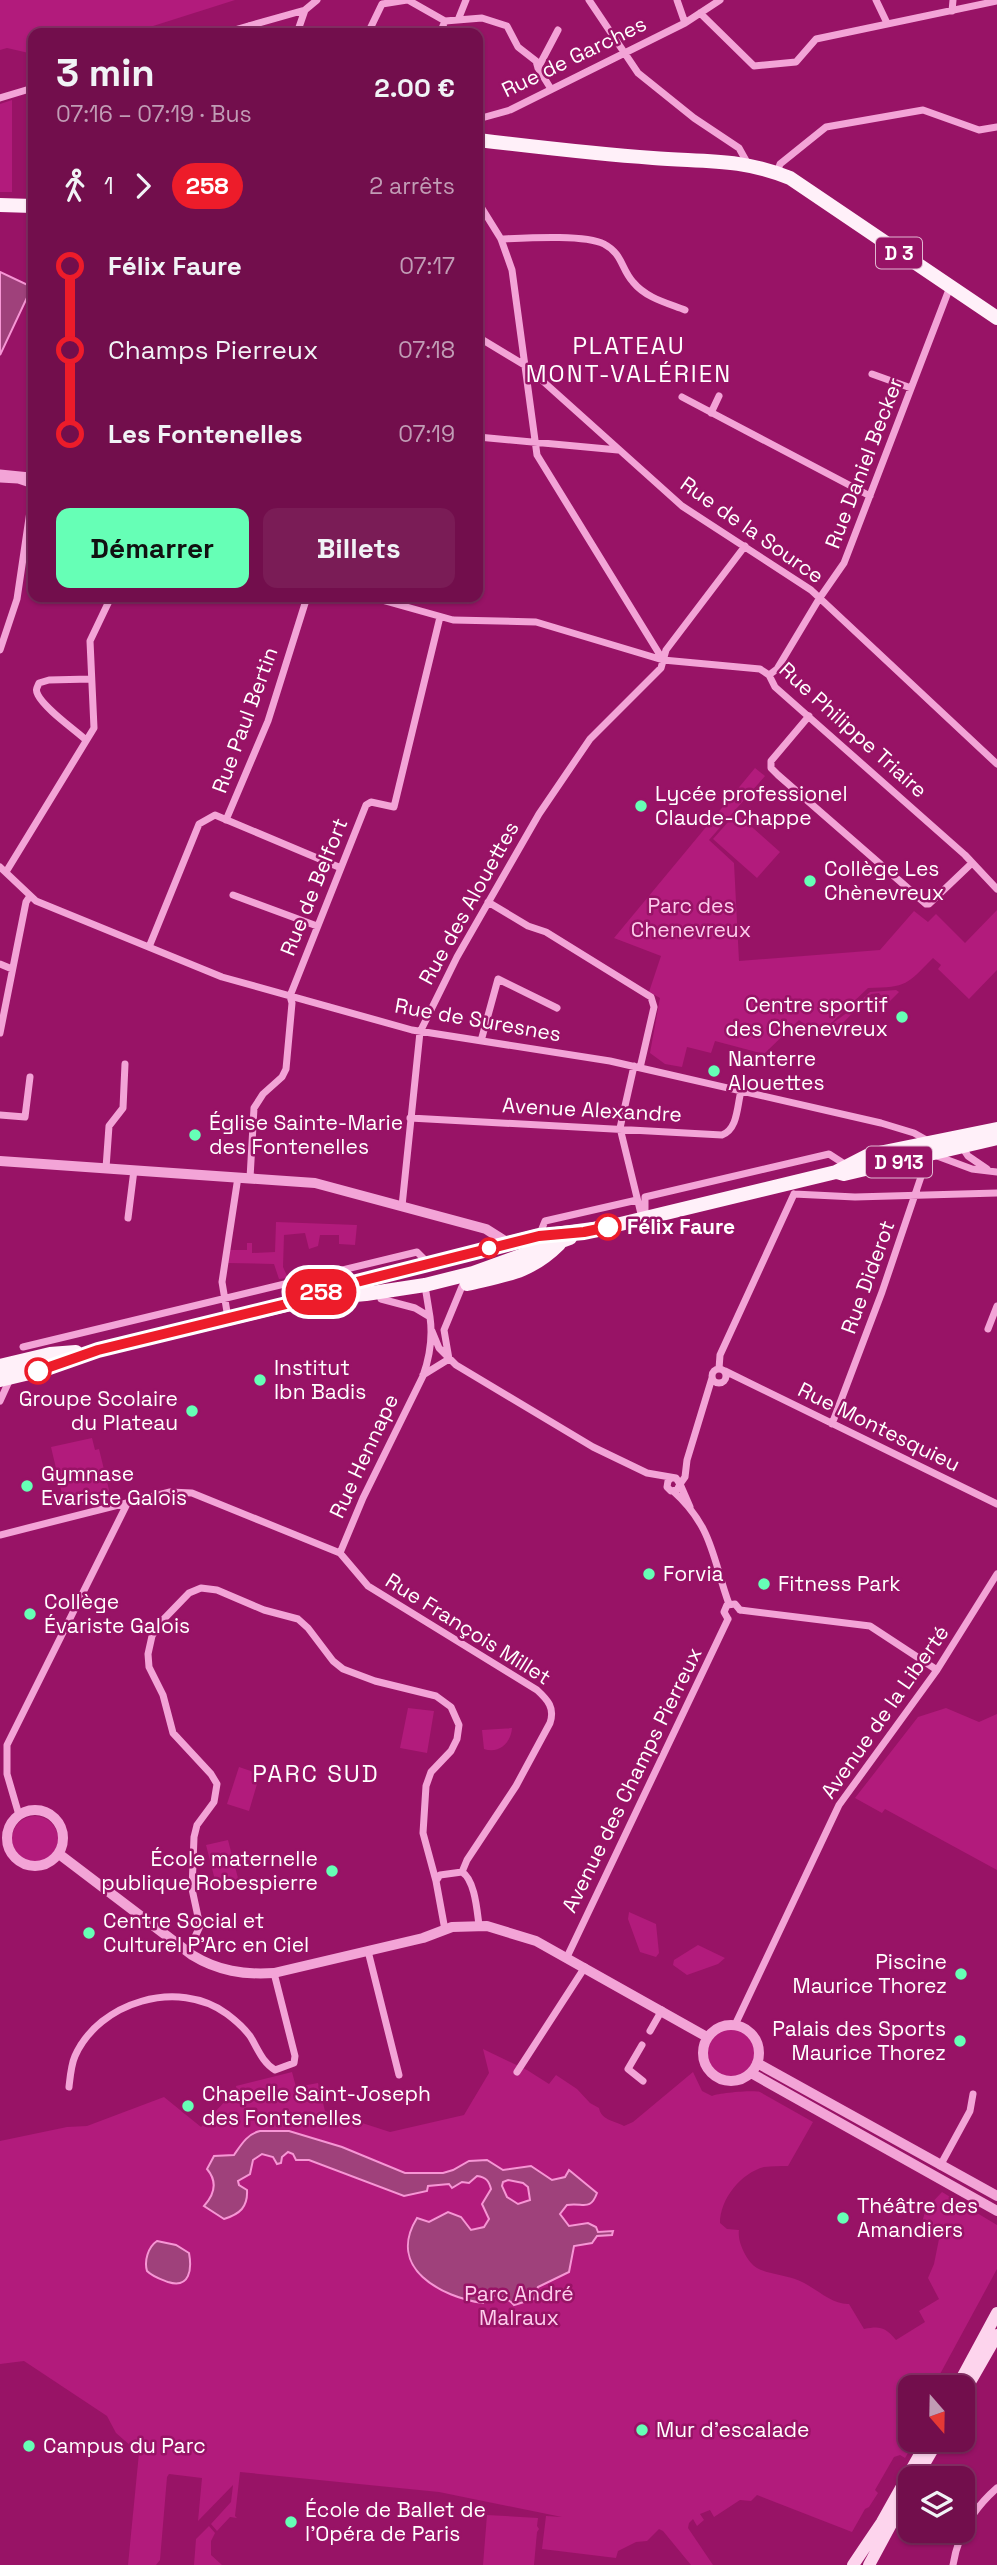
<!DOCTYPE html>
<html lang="fr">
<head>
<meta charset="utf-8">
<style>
  body { margin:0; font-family:"Space Grotesk",sans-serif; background:#7a1c56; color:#f1f3f6; height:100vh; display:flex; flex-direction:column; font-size:26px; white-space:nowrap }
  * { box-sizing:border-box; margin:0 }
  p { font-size:23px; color:#c19cb5 }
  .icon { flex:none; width:38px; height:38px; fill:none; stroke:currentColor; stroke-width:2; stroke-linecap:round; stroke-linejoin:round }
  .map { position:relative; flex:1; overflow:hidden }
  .panel { position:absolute; left:28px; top:28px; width:455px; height:574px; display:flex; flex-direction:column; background:#720e4c; border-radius:14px; box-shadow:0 2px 5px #0004,0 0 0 2px #842e64 }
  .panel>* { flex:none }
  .badge { padding:0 14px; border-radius:23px; font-size:24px; line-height:46px }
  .needle { width:46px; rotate:160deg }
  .buttons { position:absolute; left:898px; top:2375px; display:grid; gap:14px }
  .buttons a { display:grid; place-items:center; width:77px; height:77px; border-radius:14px; background:#720e4c; box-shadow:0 2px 5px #0004,0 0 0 2px #842e64; font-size:35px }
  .map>.badge { position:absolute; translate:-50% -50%; box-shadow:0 0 0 4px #fff }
  .legs { display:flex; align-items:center; gap:10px; height:77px; padding:0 28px; font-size:23px }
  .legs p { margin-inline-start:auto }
  .overview { display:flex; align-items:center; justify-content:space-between; height:119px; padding:0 28px }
  h1 { font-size:38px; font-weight:800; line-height:52px }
  .cta { display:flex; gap:14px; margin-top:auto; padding:14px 28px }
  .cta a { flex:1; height:80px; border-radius:14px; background:#66ffb6; color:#111; font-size:28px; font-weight:800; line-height:80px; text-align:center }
  .cta a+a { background:#7a1c56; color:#f1f3f6 }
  ul { padding:0 28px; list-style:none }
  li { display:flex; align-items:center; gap:24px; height:84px; font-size:26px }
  li i { display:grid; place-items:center; width:10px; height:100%; margin:0 9px; background:currentColor }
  li i::after { content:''; width:18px; height:18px; margin:-9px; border:5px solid; border-radius:50%; background:#720e4c }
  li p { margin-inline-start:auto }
  li:first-child i { background:linear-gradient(#0000 50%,currentColor 0) }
  li:last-child i { background:linear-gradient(currentColor 50%,#0000 0) }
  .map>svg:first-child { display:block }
</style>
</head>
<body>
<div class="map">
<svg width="997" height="2565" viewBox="0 0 997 2565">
  <rect width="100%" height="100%" fill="#981366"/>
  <!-- green -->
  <path fill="#b21b7c" d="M0,0H235L131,33H33V54L7,48L0,50Z
    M12,100V192H0V104Z
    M755,768L765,776L709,840L734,863L739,961L880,950L914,911L928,922L936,914L965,943L997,910V970L969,999L938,969L941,965L933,958C906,985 908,987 868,988L826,1028L848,1012L870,992L896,990L899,992L885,1006L880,1002L883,998L879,993L871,994L840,1026L818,1034L799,1020L764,1054L715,1041L711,1053L687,1047L682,1067L665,1064L650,1053L660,998L649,992L661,956L614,938Z
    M736,813L780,852L757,878L713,839Z
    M276,1222L357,1225L355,1245L339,1244V1235H320L318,1246L309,1249L305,1233L284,1235L283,1267L288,1278L279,1279L274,1264L227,1263L230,1250H247V1243H252V1253L275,1252Z
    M92,1438L95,1450L99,1449L110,1494L65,1507L51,1447Z
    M408,1708L434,1711L427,1753L400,1748Z
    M946,1708L979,1722L997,1714V1870L885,1809L882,1813L855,1798L918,1717Z
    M512,1728C511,1743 499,1754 484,1749L482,1730Z
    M239,1767L260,1774L249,1811L227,1804Z
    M12 1839a23 23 0 1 1 46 0a23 23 0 1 1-46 0Z
    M228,1840L239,1882L217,1888L206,1845Z
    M629,1912L656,1924L659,1953L656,1957L640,1952L628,1919Z
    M698,1945L725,1958L718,1964L687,1975L673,1965L674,1960Z
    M707 2053a24 24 0 1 1 48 0a24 24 0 1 1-48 0Z
    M483,2049L527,2070L549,2084L556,2075L577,2089L590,2103L599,2108C601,2120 615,2121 624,2126L633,2122L693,2072L702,2091L712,2096C719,2093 753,2090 760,2092L813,2122L788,2166C780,2166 772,2166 764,2167C741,2173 720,2199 720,2223L727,2229L739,2230C737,2242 747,2262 757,2268C768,2274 783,2275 795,2279C813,2285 831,2305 849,2304L864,2329C880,2326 885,2327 896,2340L925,2322L919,2311L939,2299L928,2278L934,2264L939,2239L922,2222L926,2209L942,2192L997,2225V2269L933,2387H910V2440H916L905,2458L900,2455L894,2457L875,2490L878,2493L869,2507L865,2509L852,2532L757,2495L751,2501L740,2500L714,2517L710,2510L700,2514L704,2520L697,2526L693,2519L689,2523L688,2528L713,2565H691L663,2531L659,2529L647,2541L636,2542L618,2551L616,2558L542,2549L546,2516L562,2517L439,2492L240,2472L235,2516L237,2518L230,2517L217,2531L211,2524L231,2502L233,2485L198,2521L202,2478L169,2474L167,2477L160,2560L156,2565H128L139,2453L116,2433L107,2416L24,2361L0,2364V2141L67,2127L87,2126L164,2097L201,2127L227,2099L238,2096L236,2086L292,2072L296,2087L318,2083L325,2111L390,2132L464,2115L489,2073Z
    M487,2515L538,2518L537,2526L539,2529L537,2532L534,2565H483Z
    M209,2526L215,2533L211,2541V2555L222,2565H194L196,2539Z"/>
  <!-- water -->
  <path fill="#9f417b" stroke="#f696d5" stroke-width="2" fill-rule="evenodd" d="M0,272L32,287L0,355Z
    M260,2131H289L342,2147L405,2173H443L453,2170L469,2161L487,2160L503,2170L531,2166L552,2180L565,2177L569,2170L597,2193C590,2212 583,2202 567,2205L560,2214L569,2226L588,2223L596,2227L598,2232L613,2231L612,2235L597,2236L592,2243L574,2246L569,2272L538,2287L534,2299L514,2305C506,2296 490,2291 483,2303C441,2297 386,2268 417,2218L429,2222L448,2212L461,2217L471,2230L484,2227L489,2219L482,2204L491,2189C489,2181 486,2177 477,2176L469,2183L462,2182L452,2188L449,2184L428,2186L427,2191L404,2196L309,2160H296L293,2154L288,2152L282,2157L281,2163L277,2164L273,2157L262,2154L253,2160L250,2174L238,2181L239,2185L247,2190C248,2207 240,2214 224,2219L204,2206C214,2195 218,2182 207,2169L214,2156L234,2155C241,2145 247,2134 260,2131ZM508,2180L523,2183L528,2187L530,2200L518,2204L507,2197L502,2186L503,2182Z
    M157,2241L176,2245L189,2253C192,2269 190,2289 168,2282C160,2279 153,2277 147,2271C144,2261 148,2247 157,2241Z"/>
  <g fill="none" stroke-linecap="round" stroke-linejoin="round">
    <!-- minor -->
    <path stroke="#f3a4d7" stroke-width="7" d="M408,0L445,21L482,18L507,26L518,47L536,61L538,68L551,89
      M589,0L638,73L694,118L739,148L749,166
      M677,0L685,23
      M876,0L887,23
      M952,11L953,0
      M700,13L754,66L796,62L816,39L997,1
      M458,20L466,0
      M249,26L259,33
      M224,33L305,10
      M297,33L305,10L317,0
      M368,33L382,4L407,0
      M440,33L445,21
      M538,68L558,30
      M0,98L33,88
      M478,119L510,110L685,23L720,0
      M777,173L780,164L826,127L923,110L979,130L997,127
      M478,202L501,239L512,270L537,455L663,660
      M501,239C524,238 585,234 604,244C623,254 621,269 633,282C646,298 667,303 685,310
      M478,337L526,366L682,506L811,590L997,764
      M872,374L911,388
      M682,397L870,496
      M711,413L719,396
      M478,437L618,450
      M0,473L30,476
      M0,479L18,480L27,483
      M371,597L453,620L536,622L663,660L760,669L769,675L775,687L965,855L997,889
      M0,650L17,599L33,491
      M769,675L777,669L819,599L844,563L950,287
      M809,716L771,761V768L778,775L926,904H929L972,863
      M86,740C74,729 45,709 38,695C35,689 37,688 39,683L49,680L90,679
      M226,820L268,721L307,597
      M0,867L36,901L222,977L412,1030L610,1061L881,1123L914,1133L930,1142
      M6,872L94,728L90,641L111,597
      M233,895L317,926
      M488,902L528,926L546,932L651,997L654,1007L640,1068
      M149,947L199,824L215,815L341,868
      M0,964L12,969
      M0,1033L26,902L30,896
      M481,1041L498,979L557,1008
      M634,1066L620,1128L642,1218
      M0,1115L25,1117L30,1077
      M410,1118L722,1135C738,1129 737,1106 741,1091
      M962,1147L968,1156L987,1169
      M937,1156L972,1169L997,1172
      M106,1168L109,1126L123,1108L125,1064
      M250,1178L254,1108L263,1094L282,1077L286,1069L292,1003L290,996L366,805L371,802L394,807L440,617
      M794,1194L855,1197L997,1193
      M402,1206L420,1032L457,957L539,814L590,739L661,668L666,650L745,546
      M128,1218L134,1170
      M645,1218V1197L829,1154L846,1165
      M539,1236L545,1221L637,1200
      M425,1286L430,1317
      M228,1318L222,1282L238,1177
      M988,1329L997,1306
      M432,1331L439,1348L456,1365L593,1447L647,1473L676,1478L680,1484L677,1490L671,1491L667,1487L668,1481L671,1478
      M23,1347L417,1252L428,1263
      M449,1359L444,1330L463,1284
      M712 1376a7 7 0 1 1 14 0a7 7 0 1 1-14 0Z
      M719,1369L720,1355L794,1194
      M725,1371L997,1504
      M423,1375L449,1359
      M0,1401L10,1379
      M832,1424L882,1292L924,1168L933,1153
      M673,1491C713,1527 712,1557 729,1604
      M690,1507L680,1484L685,1477L687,1460L712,1378
      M0,1535L170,1492L192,1493L340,1553L368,1586L537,1690C548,1700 555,1708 550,1723L516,1786L467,1860L462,1872
      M340,1553L363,1498L423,1376C430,1356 433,1338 430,1317L415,1308L381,1299
      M740,1610L870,1626L937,1670
      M728,1619L724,1612L727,1605L735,1604L740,1610
      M19,1815L7,1774V1745L127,1504
      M462,1872C475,1880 477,1911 479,1925
      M445,1930L436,1881L440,1875L462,1872
      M368,1951L399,2075
      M188,1952L200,1926L192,1889L194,1837L197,1825L214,1802L217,1784L211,1774L173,1733L163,1695L149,1667L148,1654L152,1636L160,1623L189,1593L201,1588L217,1590L264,1610L298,1619L308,1628L333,1661L343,1669L375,1681L436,1696L451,1707L459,1725L457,1739L451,1751L431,1772L426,1786L423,1833L436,1881
      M567,1957L728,1619
      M735,2025L839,1805L937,1670L997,1574
      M650,2031L662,2010
      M642,2045L628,2069L643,2081
      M517,2072L585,1967
      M69,2087C70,2078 71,2065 75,2056C99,2002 178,1978 227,2014C235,2020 244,2028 250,2036C258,2049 262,2062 275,2070L294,2063L295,2056L274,1973
      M940,2166L970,2111L973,2094
      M953,2565C958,2533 973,2509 997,2488"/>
    <!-- tertiary -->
    <path stroke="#f3a4d7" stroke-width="10" d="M0,1161L315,1183L486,1229L508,1243
      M7 1838a28 28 0 1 1 56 0a28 28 0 1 1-56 0Z
      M59,1854L192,1955C218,1971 244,1975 274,1973L423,1938L452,1927L487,1926L536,1941L707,2037
      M703 2053a28 28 0 1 1 56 0a28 28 0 1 1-56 0Z
      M757,2063L997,2196
      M751,2073L997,2211"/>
    <!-- secondary -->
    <path stroke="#fdd4ed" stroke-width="12" d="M957,2387L997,2313
      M962,2396L997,2335
      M916,2478L938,2440
      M853,2565L882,2522L928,2440
      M869,2565L910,2489"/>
    <!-- primary -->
    <path stroke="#fff0f9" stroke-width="14" d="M478,140C536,147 595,154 653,158C704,162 741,158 790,178L997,318
      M0,205L33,206
      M837,1172L844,1174L997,1138
      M467,1284C505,1275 530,1273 559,1244
      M311,1299L322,1291L533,1237L608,1227L836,1172L869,1155L997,1129
      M0,1366L50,1354L76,1352
      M0,1380L38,1371L98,1350L311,1299L366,1294L425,1285L473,1273L570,1238"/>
  </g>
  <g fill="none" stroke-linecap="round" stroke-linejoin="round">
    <defs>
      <path id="line-1" d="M38,1371L98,1350L311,1298L321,1291L539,1236L584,1232L608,1227"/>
    </defs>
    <!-- line-1 casing -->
    <use href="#line-1" stroke="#fff" stroke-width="16"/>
    <!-- line-1 -->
    <use href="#line-1" stroke="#ed1c2a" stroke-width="10"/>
  </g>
  <!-- markers -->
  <g fill="#66ffb6" stroke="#981366" stroke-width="2.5">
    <circle cx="641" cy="806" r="7"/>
    <circle cx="810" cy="881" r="7"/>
    <circle cx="902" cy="1017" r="7"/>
    <circle cx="714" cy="1071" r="7"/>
    <circle cx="195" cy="1135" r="7"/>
    <circle cx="260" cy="1380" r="7"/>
    <circle cx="192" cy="1411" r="7"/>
    <circle cx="27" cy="1486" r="7"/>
    <circle cx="649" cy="1574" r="7"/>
    <circle cx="764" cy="1584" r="7"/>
    <circle cx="30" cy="1614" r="7"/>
    <circle cx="332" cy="1871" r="7"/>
    <circle cx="89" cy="1933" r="7"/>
    <circle cx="961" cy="1974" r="7"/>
    <circle cx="960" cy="2041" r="7"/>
    <circle cx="188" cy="2106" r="7"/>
    <circle cx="843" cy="2218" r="7"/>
    <circle cx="642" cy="2430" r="7"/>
    <circle cx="29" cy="2446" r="7"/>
    <circle cx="291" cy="2522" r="7"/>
  </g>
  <g fill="#fff" stroke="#ed1c2a" stroke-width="3.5">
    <circle cx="608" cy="1227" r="12"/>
    <circle cx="489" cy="1248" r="9"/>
    <circle cx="38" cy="1371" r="12"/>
  </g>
  <g text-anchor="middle" stroke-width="5" stroke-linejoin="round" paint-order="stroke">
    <!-- shield labels -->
    <g fill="#981366" stroke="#e0b8d1" stroke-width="2">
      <rect x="876" y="237.5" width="46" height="31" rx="5"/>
      <rect x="866" y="1146.5" width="66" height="31" rx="5"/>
    </g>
    <g font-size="19" font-weight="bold" fill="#fff">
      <text x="899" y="260">D 3</text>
      <text x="899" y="1169">D 913</text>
    </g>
    <!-- street labels -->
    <g font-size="21" fill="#fff" stroke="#981366">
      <text transform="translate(574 57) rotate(-26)" y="7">Rue de Garches</text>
      <text transform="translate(864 463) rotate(-69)" y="7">Rue Daniel Becker</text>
      <text transform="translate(752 530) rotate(35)" y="7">Rue de la Source</text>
      <text transform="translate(245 720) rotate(-70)" y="7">Rue Paul Bertin</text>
      <text transform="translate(853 730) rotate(42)" y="7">Rue Philippe Triaire</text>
      <text transform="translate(314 887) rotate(-68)" y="7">Rue de Belfort</text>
      <text transform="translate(469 903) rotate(-61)" y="7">Rue des Alouettes</text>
      <text transform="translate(478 1020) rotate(10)" y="7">Rue de Suresnes</text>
      <text transform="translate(592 1110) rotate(3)" y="7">Avenue Alexandre</text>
      <text transform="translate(868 1277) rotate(-70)" y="7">Rue Diderot</text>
      <text transform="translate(879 1427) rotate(26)" y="7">Rue Montesquieu</text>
      <text transform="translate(364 1456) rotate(-65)" y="7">Rue Hennape</text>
      <text transform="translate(468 1629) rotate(32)" y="7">Rue François Millet</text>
      <text transform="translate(885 1712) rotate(-55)" y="7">Avenue de la Liberté</text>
      <text transform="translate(632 1780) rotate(-64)" y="7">Avenue des Champs Pierreux</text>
    </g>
    <!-- poi labels -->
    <g font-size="21" fill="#fff" stroke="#981366" text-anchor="start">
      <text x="655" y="801">Lycée professionel<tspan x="655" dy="24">Claude-Chappe</tspan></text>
      <text x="824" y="876">Collège Les<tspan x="824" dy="24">Chènevreux</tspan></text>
      <text x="888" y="1012" text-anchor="end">Centre sportif<tspan x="888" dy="24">des Chenevreux</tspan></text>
      <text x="728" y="1066">Nanterre<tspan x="728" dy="24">Alouettes</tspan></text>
      <text x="209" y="1130">Église Sainte-Marie<tspan x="209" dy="24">des Fontenelles</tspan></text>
      <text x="274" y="1375">Institut<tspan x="274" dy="24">Ibn Badis</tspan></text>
      <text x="178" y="1406" text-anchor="end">Groupe Scolaire<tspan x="178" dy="24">du Plateau</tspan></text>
      <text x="41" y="1481">Gymnase<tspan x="41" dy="24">Evariste Galois</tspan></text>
      <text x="663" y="1581">Forvia</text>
      <text x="778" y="1591">Fitness Park</text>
      <text x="44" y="1609">Collège<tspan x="44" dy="24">Évariste Galois</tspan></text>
      <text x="318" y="1866" text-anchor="end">École maternelle<tspan x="318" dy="24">publique Robespierre</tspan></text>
      <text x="103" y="1928">Centre Social et<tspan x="103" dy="24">Culturel P'Arc en Ciel</tspan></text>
      <text x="947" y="1969" text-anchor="end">Piscine<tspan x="947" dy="24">Maurice Thorez</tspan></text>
      <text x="946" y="2036" text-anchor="end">Palais des Sports<tspan x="946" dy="24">Maurice Thorez</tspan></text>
      <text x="202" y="2101">Chapelle Saint-Joseph<tspan x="202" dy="24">des Fontenelles</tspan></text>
      <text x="857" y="2213">Théâtre des<tspan x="857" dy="24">Amandiers</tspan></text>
      <text x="656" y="2437">Mur d'escalade</text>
      <text x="43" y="2453">Campus du Parc</text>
      <text x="305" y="2517">École de Ballet de<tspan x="305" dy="24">l'Opéra de Paris</tspan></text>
    </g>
    <!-- park labels -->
    <g font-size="21" fill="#fdccec" stroke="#981366">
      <text x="691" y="913">Parc des<tspan x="691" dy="24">Chenevreux</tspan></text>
      <text x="519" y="2301">Parc André<tspan x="519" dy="24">Malraux</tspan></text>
    </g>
    <!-- stop labels -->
    <g font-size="21" font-weight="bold" fill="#fff" stroke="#981366" text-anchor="start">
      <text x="627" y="1234">Félix Faure</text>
    </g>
    <!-- quarter labels -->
    <g font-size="24" letter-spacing="2" fill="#fff" stroke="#981366">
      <text x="629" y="354">PLATEAU<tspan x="629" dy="28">MONT-VALÉRIEN</tspan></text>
      <text x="316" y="1782">PARC SUD</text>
    </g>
  </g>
</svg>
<div class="buttons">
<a><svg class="needle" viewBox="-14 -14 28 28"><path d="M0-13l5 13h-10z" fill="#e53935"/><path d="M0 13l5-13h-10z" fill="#c19cb5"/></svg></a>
<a><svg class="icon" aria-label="layers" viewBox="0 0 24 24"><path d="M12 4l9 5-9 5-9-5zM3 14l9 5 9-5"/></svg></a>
</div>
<b class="badge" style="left:321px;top:1292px;background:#ed1c2a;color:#fff">258</b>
<section class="panel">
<div class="overview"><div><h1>3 min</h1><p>07:16 – 07:19 · Bus</p></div><b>2.00 €</b></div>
<div class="legs"><svg class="icon" aria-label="walk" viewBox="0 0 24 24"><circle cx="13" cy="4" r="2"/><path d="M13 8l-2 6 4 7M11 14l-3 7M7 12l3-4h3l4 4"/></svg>1<svg class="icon" aria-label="forward" viewBox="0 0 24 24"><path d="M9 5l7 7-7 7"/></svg><b class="badge" style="background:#ed1c2a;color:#fff">258</b><p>2 arrêts</p></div>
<ul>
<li><i style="color:#ed1c2a"></i><b>Félix Faure</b><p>07:17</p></li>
<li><i style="color:#ed1c2a"></i><span>Champs Pierreux</span><p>07:18</p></li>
<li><i style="color:#ed1c2a"></i><b>Les Fontenelles</b><p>07:19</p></li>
</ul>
<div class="cta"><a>Démarrer</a><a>Billets</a></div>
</section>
</div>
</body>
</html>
